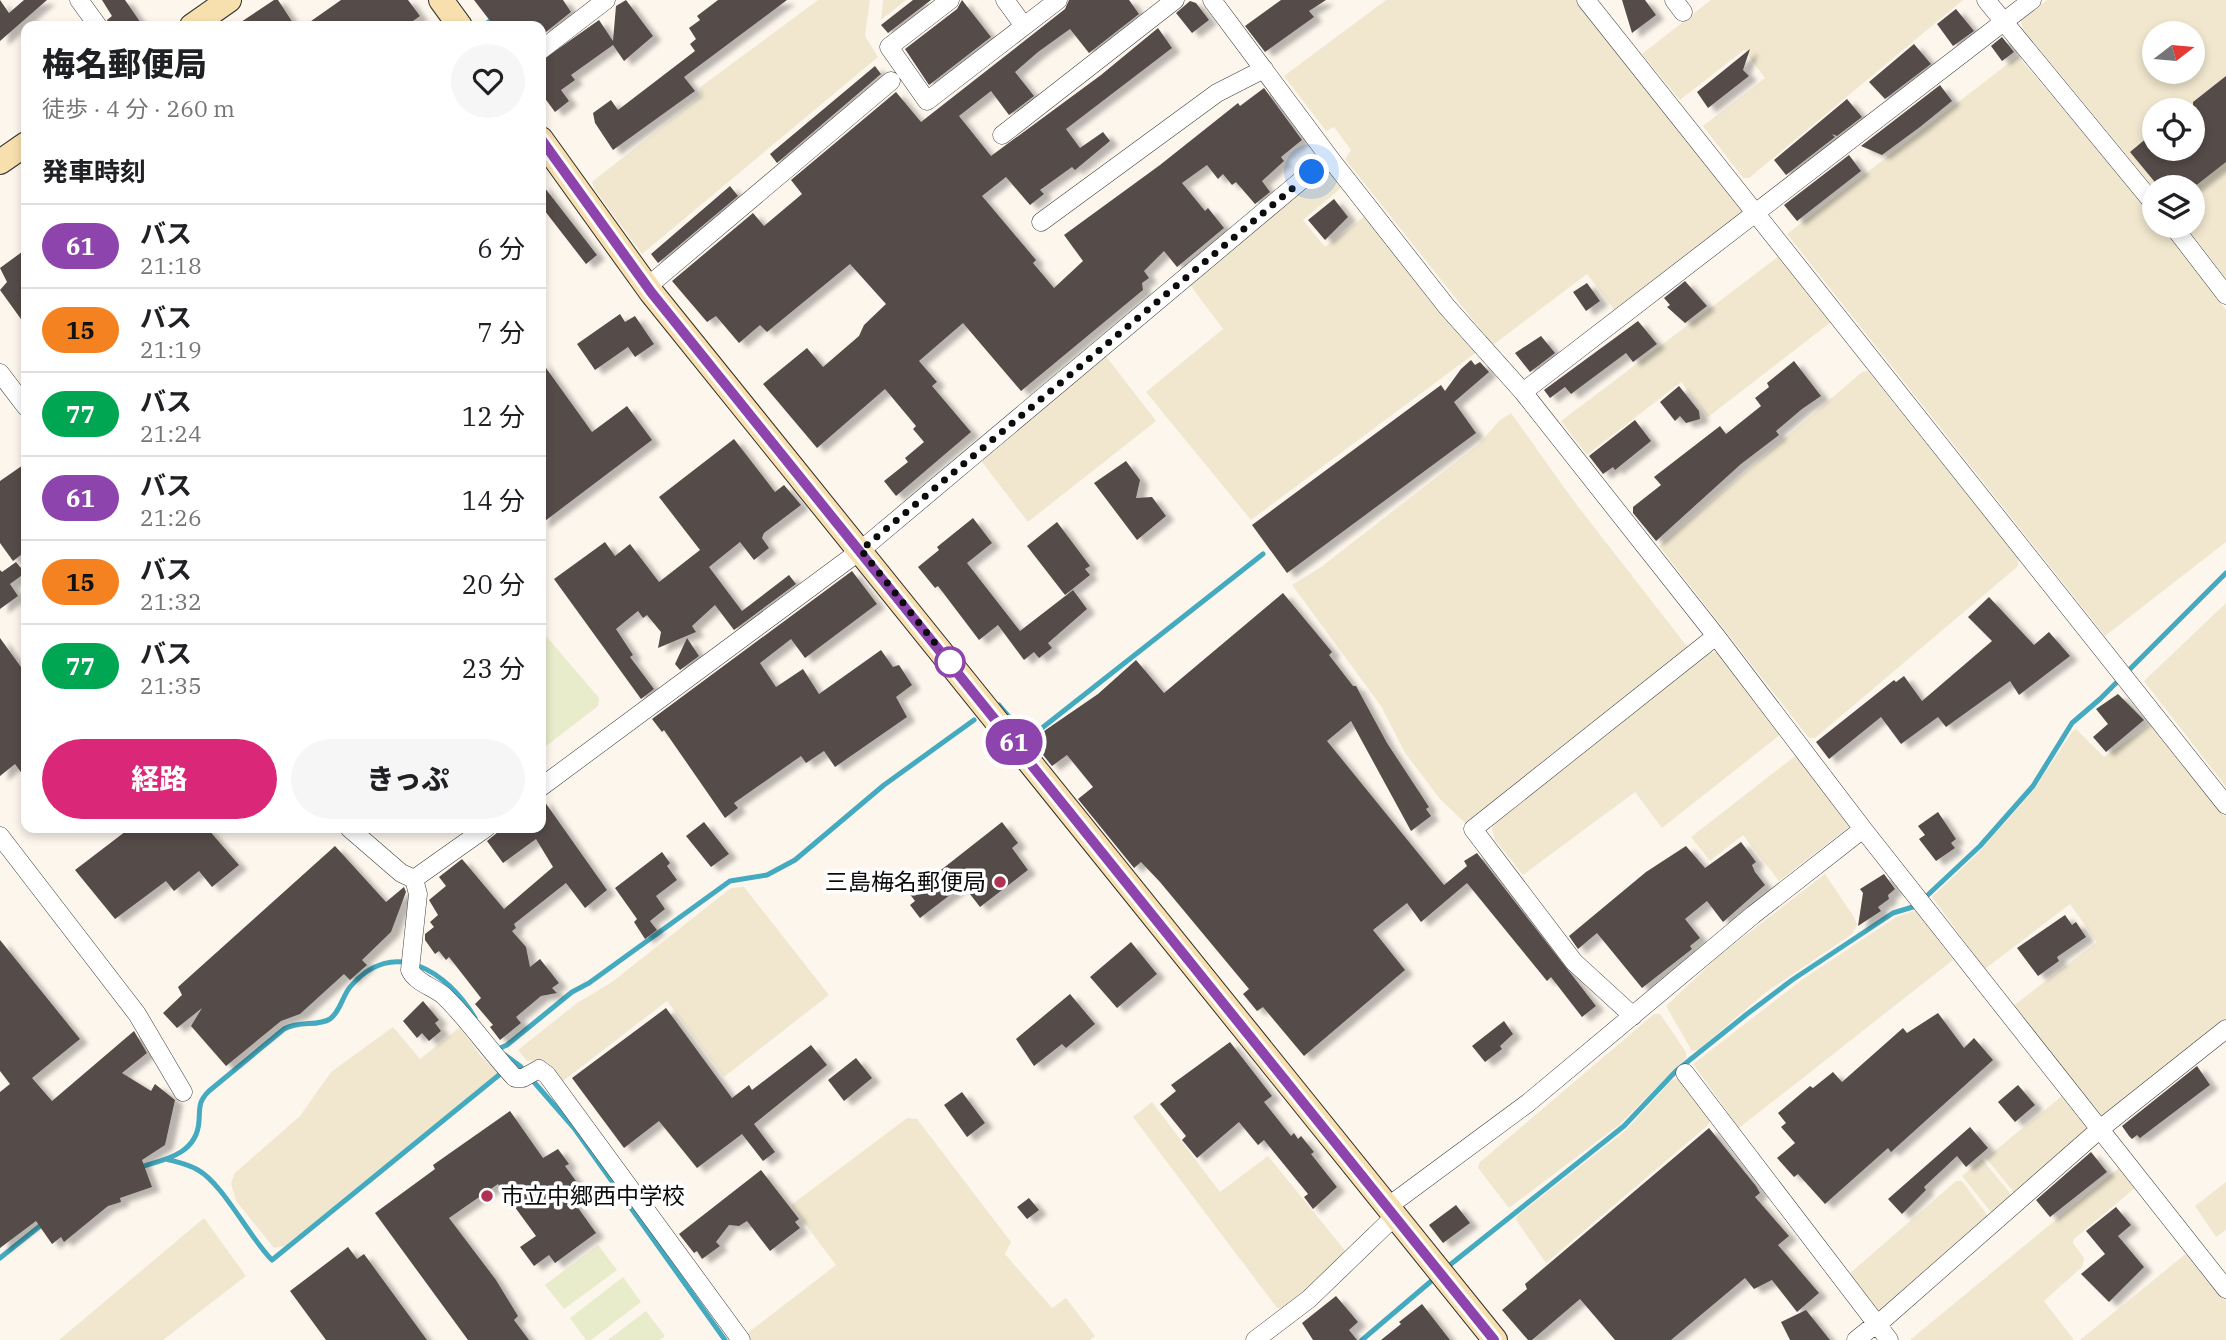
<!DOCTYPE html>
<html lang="ja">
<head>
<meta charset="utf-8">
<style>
  body { margin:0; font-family:"IBM Plex Serif","Noto Sans JP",serif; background:#f6f6f6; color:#202124; height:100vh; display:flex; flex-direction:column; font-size:26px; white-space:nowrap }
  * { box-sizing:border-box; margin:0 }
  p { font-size:23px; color:#757577 }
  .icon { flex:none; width:38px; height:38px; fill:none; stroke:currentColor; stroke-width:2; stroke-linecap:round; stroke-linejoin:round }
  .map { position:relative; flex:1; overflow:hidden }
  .side { position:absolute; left:21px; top:21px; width:525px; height:812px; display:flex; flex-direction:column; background:#fff; border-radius:14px; box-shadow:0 4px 10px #0003 }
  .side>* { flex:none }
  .badge { padding:0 14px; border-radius:23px; font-size:24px; line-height:46px }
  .needle { width:46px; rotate:74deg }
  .tools { position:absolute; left:2142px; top:21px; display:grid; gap:14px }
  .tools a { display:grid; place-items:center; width:63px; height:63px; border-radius:50%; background:#fff; box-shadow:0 4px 10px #0003; font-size:35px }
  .you { position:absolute; width:35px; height:35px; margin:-18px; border:5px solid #fff; border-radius:50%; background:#1a73e8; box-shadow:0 0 0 10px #1a73e833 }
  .map>.badge { position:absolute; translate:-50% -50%; box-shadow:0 0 0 4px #fff }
  h2 { padding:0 21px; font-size:26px; line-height:63px }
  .round { display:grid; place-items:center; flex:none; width:74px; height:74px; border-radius:37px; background:#f6f6f6 }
  .overview { display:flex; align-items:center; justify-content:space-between; height:119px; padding:0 21px }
  h1 { font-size:33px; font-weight:800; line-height:52px }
  .cta { display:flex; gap:14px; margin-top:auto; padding:14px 21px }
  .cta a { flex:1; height:80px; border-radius:42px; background:#db2777; color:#fff; font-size:28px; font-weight:800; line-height:80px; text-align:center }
  .cta a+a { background:#f6f6f6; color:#202124 }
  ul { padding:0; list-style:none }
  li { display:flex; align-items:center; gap:21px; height:84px; padding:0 21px; border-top:2px solid #e0e0e0 }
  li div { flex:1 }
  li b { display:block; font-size:26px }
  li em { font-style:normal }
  li .badge { min-width:77px; font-weight:700; text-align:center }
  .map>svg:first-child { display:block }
</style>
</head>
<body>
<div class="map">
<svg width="2226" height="1340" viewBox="0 0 2226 1340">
  <defs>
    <filter id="shadow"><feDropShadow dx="8" dy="4.5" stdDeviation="2" flood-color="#0004"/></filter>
  </defs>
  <rect width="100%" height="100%" fill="#fdf6ed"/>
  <!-- farmland -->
  <path fill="#f1e7cf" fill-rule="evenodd" d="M818,0H870L865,36L878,57L642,254L595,190L592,182L702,95L699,88Z
    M883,0H906L881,20Z
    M1386,0H1576L1745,212L1616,312L1587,274L1493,345L1345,159L1351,150L1334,127L1326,131L1284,76Z
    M1711,0H1963L1749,178H1743L1703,126L1765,78L1744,50L1680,100L1642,54Z
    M2047,0H2226V279L2186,226H2193V187L2154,188L2023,29L2021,20ZM2154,33H2193V72H2154ZM2154,110H2193V149H2154Z
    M2018,56L2154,216V226L2164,228L2226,310V542L2105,636L1787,234Z
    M1323,173H1331L1341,188L1303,220L1325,247L1365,216L1478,351L1251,520L1146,392L1223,329L1190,285Z
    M1779,256L1831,322L1708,417L1681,382L1587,455L1561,421Z
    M1105,355L1156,421L1028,522L979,458Z
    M1868,371L2019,559L2017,567L1815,738H1809L1659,546L1862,372Z
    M1511,413L1573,500L1689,649L1465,823L1440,799L1405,753L1381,706L1292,585L1321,567L1479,444L1499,421Z
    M2226,603V787L2144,681Z
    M1719,652L1781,734L1662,828L1635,792L1523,875L1495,840L1492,829L1495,820L1706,653Z
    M2151,724L2226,816V1023L2103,1117L2013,1006L2097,942L2070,904L1985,969L1932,897L1979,852L2033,791L2072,732L2076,729L2104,757Z
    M1799,753L1854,823L1779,881L1743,835L1710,861L1691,837Z
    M1825,874L1854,917L1857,925L1852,934L1765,993L1698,1050L1692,1051L1666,1006L1720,955Z
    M744,887L829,995L724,1077L667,1001L563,1081L548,1063L540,1060L527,1061L518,1050L577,1003L612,982L731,888Z
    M1916,910L1953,960L1739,1128L1693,1064L1803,979L1896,917Z
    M1654,1014H1660L1686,1052V1058L1620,1124L1509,1208L1478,1168L1479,1163Z
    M393,1027L420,1059L460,1027L480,1055L498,1073L285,1246L274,1248L236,1201L231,1183L235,1173L300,1116L331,1072Z
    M1680,1078L1710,1121L1707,1126L1546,1263L1516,1220L1517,1216L1625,1131L1673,1079Z
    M2062,1096L2090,1131L2017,1196L1986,1158Z
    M1152,1102L1220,1192L1268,1156L1347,1253L1344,1260L1283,1309L1277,1308L1133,1117Z
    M907,1118L917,1119L1011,1242L1005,1254L1052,1308L1066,1298L1095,1336L1090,1340H749L745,1335L836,1265L791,1205Z
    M1982,1159L2014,1198L1994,1216L1962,1176Z
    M2120,1167L2136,1187L2074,1239L2073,1243L2084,1258L2082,1267L2044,1301L2074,1340H1910Z
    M1956,1181H1962L1988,1216L1880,1314L1848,1275Z
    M2226,1182V1230L2216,1237L2195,1206Z
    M204,1218L246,1276L163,1340H59Z
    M2188,1252L2226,1301V1340H2080Z"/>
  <!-- pitch -->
  <path fill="#e8eccb" d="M541,630L599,698L598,706L541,750Z
    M598,1245L617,1270L564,1309L545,1285Z
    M623,1277L641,1302L591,1340H586L570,1318Z
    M646,1311L665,1336L660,1340H608Z"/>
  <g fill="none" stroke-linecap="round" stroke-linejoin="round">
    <!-- stream -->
    <path stroke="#44aac0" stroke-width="5" d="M483,26L494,18
      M999,705L1028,739L1263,554
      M498,1049L507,1045L572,992L589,983L730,881L767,875L795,860L884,785L974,720
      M505,1055L520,1066L574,1128L725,1340
      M166,1159C177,1162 188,1164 198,1170C223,1184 249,1237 272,1260L499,1075
      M137,1168C163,1160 197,1155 199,1121C200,1107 198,1102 209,1091L284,1029C300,1020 317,1027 330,1019C340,1012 342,997 350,987C393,936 447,971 475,1018
      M0,1258L45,1222
      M1446,1268L1624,1126L1676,1071L1747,1014L1792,980L1893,913L1916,906L1980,846L2033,786L2072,723L2100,699L2226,573
      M1362,1340L1436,1277"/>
  </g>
  <!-- building -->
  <path fill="#544b49" filter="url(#shadow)" d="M0,0L9,13L24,0H47L0,41Z
    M102,0H125L143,26H109L107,20L112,16Z
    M274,0H278L295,26H235Z
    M341,0H408L420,16L406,26H304Z
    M474,0H563L571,12L541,36V26H494Z
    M626,0L653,36L624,61L613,45L571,75L575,80L561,90L569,101L555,112L541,93V61L599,20L613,41L616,6Z
    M718,0H787L684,77L695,91L613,150L595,123L593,113L611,100L618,110L695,51L690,44L696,39L689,28L700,20L697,16Z
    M913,0H931L888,33L881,25Z
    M962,0L991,37L929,85L905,49L957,9Z
    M1069,0H1129L1139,14L1089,53L1070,29L1038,52L1015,72L1034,96L1009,115L991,91L959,116L991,156L1101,75L1158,28L1172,48L1066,129L1080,148L1103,132L1110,141L1075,170L1072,167L1040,190L1044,194L1030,205L1006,177L982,196L1036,260L1033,263L1054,288L1083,261L1064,235L1160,165L1238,103L1240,106L1264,88L1302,140L1281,157L1284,161L1262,181L1270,192L1255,204L1236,182L1232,185L1223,174L1218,179L1207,165L1182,183L1205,211L1208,208L1224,228L1177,267L1164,251L1144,271L1149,278L1142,283L1143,290L1021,391L963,323L919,361L937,382L932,386L971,432L896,496L884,481L908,462L905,458L924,442L913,429L916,426L885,389L817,448L763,384L807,348L823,367L859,336L864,325L886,304L850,264L767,332L760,325L739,343L716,316L707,322L672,281L753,213L764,226L802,194L791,180L896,92L921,122L1065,9Z
    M1281,0H1326L1309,11L1314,17L1265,52L1245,26Z
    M1622,0H1645L1656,15L1632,33Z
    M1190,1L1196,3L1209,20L1192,33L1176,13Z
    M1956,9L1974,31L1953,46L1937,24Z
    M2002,37L2014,52L2002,61L1991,46Z
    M1914,44L1931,64L1885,99L1869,82Z
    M1750,49L1743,70L1749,76L1708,108L1697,92Z
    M875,66L881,74L777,163L770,154Z
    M2226,76V162L2194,187H2159L2130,152L2154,132V149H2193V102Z
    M1940,85L1952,101L1920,127L1882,155L1861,146Z
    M1847,99L1862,117L1837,136L1832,134L1835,137L1786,175L1774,160Z
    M1849,155L1861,171L1797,221L1784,205Z
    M541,183L597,255L586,264L541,206Z
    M730,186L738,196L658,263L651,254Z
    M1334,199L1348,217L1325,240L1308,220Z
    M26,249V326L0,290L7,282L0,268Z
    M1685,281L1707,306L1685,323L1667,307L1670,305L1664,298Z
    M1587,283L1600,301L1586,311L1573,292Z
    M620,314L625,322L635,316L654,344L635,357L628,347L595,370L577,344Z
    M1638,321L1657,344L1633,362L1626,353L1571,394L1565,387L1550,398L1544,390Z
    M1541,336L1555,353L1530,372L1515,353Z
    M1471,360L1475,365L1480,362L1489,372L1454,402L1476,433L1287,573L1252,525L1441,385L1445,391L1461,369Z
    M541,361L592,432L627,406L652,440L541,524Z
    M1794,361L1821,396L1802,409L1776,431L1779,435L1741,464L1656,541L1633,513V507L1661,485L1654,477L1720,426L1726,434L1761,406L1755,398L1769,387L1767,383Z
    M1679,386L1699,411L1700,419L1686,423L1680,416L1675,421L1660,402Z
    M1635,420L1651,441L1615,470L1613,467L1603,474L1589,456Z
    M734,439L775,492L784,485L801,505L764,533L762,538L769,548L754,560L740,542L709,567L742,611L789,575L796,584L734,630L715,605L692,626L696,632L658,648L661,632L647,615L643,618L638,611L616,629L633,655L630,657L654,689L641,699L554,579L605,542L615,556L630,544L659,582L700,550L659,497Z
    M1126,461L1140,480L1136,498L1152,497L1166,516L1137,540L1094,483Z
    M26,463V551L13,561L0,543V481Z
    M973,518L992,543L967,563L1020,631L1073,590L1087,609L1048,643L1052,648L1039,658L1034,652L1024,660L998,625L979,640L938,586L935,588L918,567L939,550L937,547Z
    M1057,522L1090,566L1085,569L1090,575L1065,595L1027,546Z
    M16,562L25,573L10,584L18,596L0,609V570L2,572Z
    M852,571L877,604L805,658L791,639L760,663L776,687L803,669L819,694L881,650L893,667L899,665L912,685L896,697L907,717L835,767L824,751L806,763L801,756L734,803L738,808L725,818L664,730L662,732L652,719Z
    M1283,593L1332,652L1329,655L1353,686H1356L1387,743L1429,807L1426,809L1431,816L1411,831L1351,721L1327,741L1444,885L1467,866L1464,861L1477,853L1596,1006L1582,1017L1551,977L1547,981L1467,883L1421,922L1407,903L1373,930L1405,970L1304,1056L1263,1007L1257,1011L1243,994L1249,989L1160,882L1141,862L1134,868L1078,799L1093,787L1067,755L1052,766L1031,740L1098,694L1136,660L1164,693Z
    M1989,597L2034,645L2049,632L2070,656L2019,695L2010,681L1946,727L1938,717L1901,744L1881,717L1829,759L1816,742L1894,680L1896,682L1904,676L1922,701L1992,641L1968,617Z
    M0,638L26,674V779L15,764L0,776Z
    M687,638L699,656L680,670L675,664Z
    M2118,694L2144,720L2106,752L2093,737L2108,724L2096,709Z
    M542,798L607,890L585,908L566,883L514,924L516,928L512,931L526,947L530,967L540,959L559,983L552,988L557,993L541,996L516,1017L521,1023L500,1040L490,1027L493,1025L475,1004L481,998L449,957L446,960L439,951L435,954L425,940V934L434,927L430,922L438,915L429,900L446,886L439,877L462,859L504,909L553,867L536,839L503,863L487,841L503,828H541Z
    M1938,812L1956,839L1951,843L1955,848L1936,861L1919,839L1925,835L1918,826Z
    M704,822L729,854L711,867L686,836Z
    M1002,822L1018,843L1012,848L1028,870L980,907L963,885L920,918L910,905L915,901L909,893L914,889L911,886L929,873L932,877Z
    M130,828H207L239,865L212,887L199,871L174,891L166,881L115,919L75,870Z
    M1741,842L1756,862L1752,865L1755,872L1765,885L1723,922L1707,901L1685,919L1700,938L1690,946L1692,949L1642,988L1597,933L1578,949L1569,936L1646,872L1686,846L1705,868Z
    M335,846L386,902L404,887L406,892L391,932L362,960L367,965L350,980L344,974L300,1014L281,1021L226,1066L191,1026L202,1008L177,1028L163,1013L182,995L178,987Z
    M662,852L670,863L667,866L677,880L656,896L665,909L650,921L657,930L645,939L634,922L637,919L615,888Z
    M1884,874L1895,889L1888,895L1889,899L1878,907L1881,911L1858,926L1863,893L1860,889Z
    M2065,915L2072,925L2076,922L2086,937L2057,957L2059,961L2038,976L2017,948Z
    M0,940L80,1039L32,1078L52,1101L134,1031L147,1053L122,1073L151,1091L155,1084L175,1100L165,1145L142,1160L152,1187L120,1198L121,1202L108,1206L64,1242L61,1237L52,1244L36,1221L0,1248V1092L10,1084L0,1071Z
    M1131,942L1157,974L1117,1008L1090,977Z
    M1070,994L1095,1024L1066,1048L1062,1044L1034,1066L1016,1039Z
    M423,1001L439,1020L435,1023L441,1031L429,1041L422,1033L417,1038L403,1021Z
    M666,1008L732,1098L749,1085L752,1090L811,1045L827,1065L754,1124L775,1152L763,1161L742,1134L697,1168L659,1121L624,1148L572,1078Z
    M1938,1013L1964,1048L1974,1038L1993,1060L1891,1152L1888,1148L1825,1204L1798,1174L1794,1177L1777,1158L1795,1143L1781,1127L1786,1123L1778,1113L1810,1086L1813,1088L1833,1072L1842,1082L1903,1028L1907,1033Z
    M1504,1021L1513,1034L1500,1046L1502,1049L1485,1062L1472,1046Z
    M1230,1042L1272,1096L1264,1102L1291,1136L1294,1133L1298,1139L1301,1136L1314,1152L1311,1154L1337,1187L1313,1209L1304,1197L1308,1194L1264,1140L1258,1145L1239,1122L1197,1158L1182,1140L1186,1136L1160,1104L1176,1091L1171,1085Z
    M856,1058L872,1078L844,1101L828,1080Z
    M2197,1066L2210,1085L2140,1138L2137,1135L2132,1139L2129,1136L2122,1126Z
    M2018,1085L2035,1105L2015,1122L1998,1102Z
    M962,1092L985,1123L967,1137L944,1105Z
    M510,1111L543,1158L558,1149L569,1164L565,1166L576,1181L571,1184L577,1193L571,1198L596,1233L555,1263L549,1255L534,1266L520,1247L536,1236L498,1184L449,1218L496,1280L518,1316L514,1320L529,1340H468L375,1213L435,1169L433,1165Z
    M1970,1127L1988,1148L1966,1167L1957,1156L1924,1187L1926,1190L1902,1214L1888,1199Z
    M1709,1128L1756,1186L1760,1193L1755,1197L1789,1236L1778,1245L1819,1293L1797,1312L1772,1280L1754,1289L1745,1278L1671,1340H1615L1580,1299L1532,1340H1528L1502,1310L1527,1289L1525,1284Z
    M2091,1152L2107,1172L2050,1217L2036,1200Z
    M761,1170L799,1219L795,1222L800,1228L770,1251L747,1221L739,1226L729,1225L716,1242L720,1246L702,1259L697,1251L694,1253L679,1234Z
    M1029,1198L1039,1210L1027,1219L1017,1207Z
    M1456,1205L1470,1223L1443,1243L1429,1225Z
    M2116,1207L2131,1225L2118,1236L2144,1267L2109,1302L2081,1274L2105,1254L2086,1231Z
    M348,1247L357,1259L364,1254L427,1340H326L290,1291Z
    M1336,1296L1358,1322L1349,1330L1357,1340H1313L1302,1323Z
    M1422,1304L1450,1340H1381L1401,1324L1399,1322Z
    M1806,1310L1830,1340H1790L1781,1322Z"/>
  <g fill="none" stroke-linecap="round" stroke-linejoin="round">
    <defs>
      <path id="street" d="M79,0L98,26
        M950,0L889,47L927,101L1058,0
        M1005,0L1024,26
        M1212,0L1329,157L1447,307L1523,392L1716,636L1863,829L2226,1289
        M1586,0L2226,805
        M1674,0L1683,12
        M1986,0L2154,204
        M541,50L606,0
        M1002,135L1175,0
        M1041,222L1217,93L1264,69
        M2173,226L2226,295
        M647,287L891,81
        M0,373L26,407
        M1523,392L2032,0
        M541,787L861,550L1329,157
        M349,828L401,873L414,879L486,828
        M0,836L137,1014L183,1092
        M414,879L418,894L410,970C416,983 434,987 444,996C470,1021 490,1052 515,1078H523L539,1069L547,1075L741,1340
        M1633,1016L1574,962L1473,829L1716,636
        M1685,1073L1889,1340
        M1386,1208L1528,1103L1753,915L1863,829
        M1877,1325L2100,1129L2226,1029
        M1255,1340L1309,1299L1394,1217
        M1856,1340L1876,1324"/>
      <path id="secondary" d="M441,0L460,26
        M192,26L229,0
        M541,139L651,292L1495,1340
        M0,162L26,144"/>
    </defs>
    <!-- street casing -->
    <use href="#street" stroke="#3f3f3f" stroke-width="19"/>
    <!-- secondary casing -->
    <use href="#secondary" stroke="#2e2e2e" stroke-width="26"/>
    <!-- street -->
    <use href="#street" stroke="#fff" stroke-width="18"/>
    <!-- secondary -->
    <use href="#secondary" stroke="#f8dfae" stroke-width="24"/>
  </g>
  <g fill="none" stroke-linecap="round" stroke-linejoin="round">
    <defs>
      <path id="line" d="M541,139L651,292L1494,1340"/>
    </defs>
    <!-- line casing -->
    <use href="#line" stroke="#fff" stroke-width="16"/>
    <!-- line -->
    <use href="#line" stroke="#8e44ad" stroke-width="10"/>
    <!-- walk -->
    <path stroke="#0c0c0c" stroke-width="7" stroke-dasharray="0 12.6" d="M950,662L861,550L1312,172"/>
  </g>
  <!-- markers -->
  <circle fill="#fff" stroke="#8e44ad" stroke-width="3.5" cx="950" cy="662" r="14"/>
  <g fill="#af3153" stroke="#fff" stroke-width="2.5">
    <circle cx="1000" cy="882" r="7"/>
    <circle cx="487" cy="1196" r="7"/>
  </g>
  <g text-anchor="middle" stroke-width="7" stroke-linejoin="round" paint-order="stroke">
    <!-- poi labels -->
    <g font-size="23" fill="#0c0c0c" stroke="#fff" text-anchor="end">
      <text x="986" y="890">三島梅名郵便局</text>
      <text x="501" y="1204" text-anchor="start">市立中郷西中学校</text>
    </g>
  </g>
</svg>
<div class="tools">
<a><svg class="needle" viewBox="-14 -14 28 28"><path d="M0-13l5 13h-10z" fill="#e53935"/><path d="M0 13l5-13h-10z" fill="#757577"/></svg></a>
<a><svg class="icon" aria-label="locate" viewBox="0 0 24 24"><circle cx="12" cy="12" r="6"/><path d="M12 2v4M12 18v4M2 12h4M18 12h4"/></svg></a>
<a><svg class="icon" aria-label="layers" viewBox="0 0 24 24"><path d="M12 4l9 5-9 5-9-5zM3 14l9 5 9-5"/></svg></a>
</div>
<div class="you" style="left:1312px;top:172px"></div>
<b class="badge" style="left:1014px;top:742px;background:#8e44ad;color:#fff">61</b>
<section class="side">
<div class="overview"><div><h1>梅名郵便局</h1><p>徒歩 · 4 分 · 260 m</p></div><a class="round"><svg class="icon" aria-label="heart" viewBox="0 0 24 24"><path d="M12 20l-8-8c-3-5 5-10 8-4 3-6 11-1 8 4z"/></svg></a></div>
<h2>発車時刻</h2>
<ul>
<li><span class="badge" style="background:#8e44ad;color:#fff">61</span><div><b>バス</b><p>21:18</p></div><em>6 分</em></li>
<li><span class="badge" style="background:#f58220;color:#111">15</span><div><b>バス</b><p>21:19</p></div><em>7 分</em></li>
<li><span class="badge" style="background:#00a651;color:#fff">77</span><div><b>バス</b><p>21:24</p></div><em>12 分</em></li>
<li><span class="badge" style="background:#8e44ad;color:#fff">61</span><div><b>バス</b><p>21:26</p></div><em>14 分</em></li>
<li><span class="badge" style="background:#f58220;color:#111">15</span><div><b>バス</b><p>21:32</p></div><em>20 分</em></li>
<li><span class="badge" style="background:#00a651;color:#fff">77</span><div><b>バス</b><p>21:35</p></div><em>23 分</em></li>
</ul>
<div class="cta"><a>経路</a><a>きっぷ</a></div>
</section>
</div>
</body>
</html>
